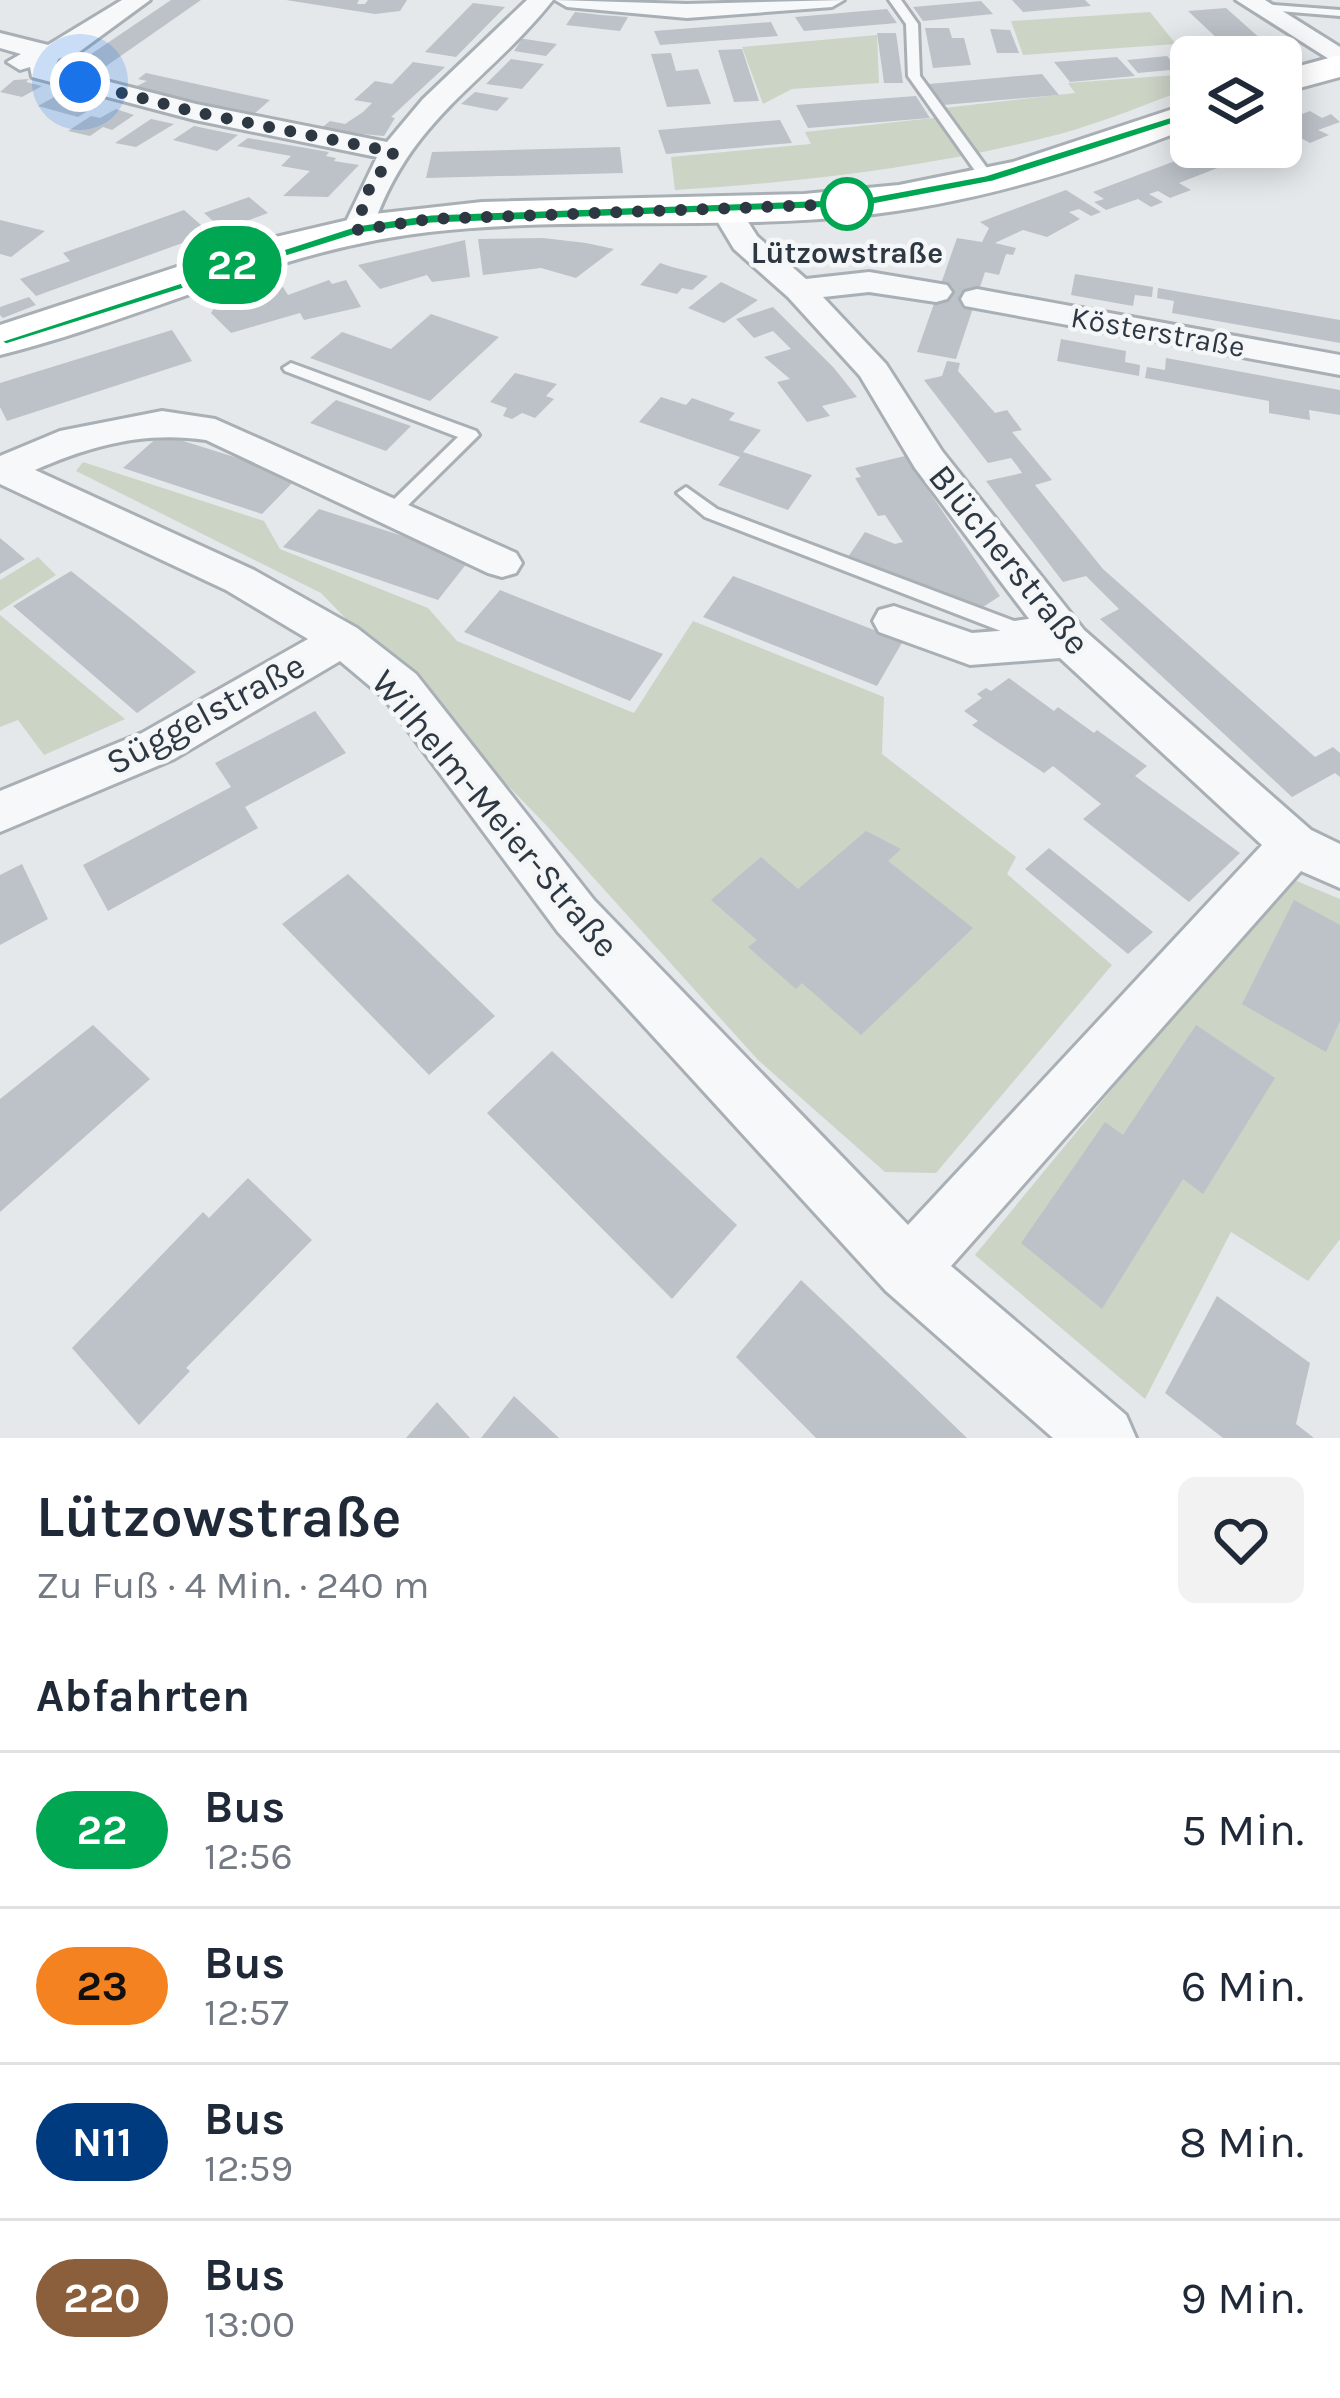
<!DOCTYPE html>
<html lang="de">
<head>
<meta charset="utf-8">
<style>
  body { margin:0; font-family:Karla,sans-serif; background:#f2f2f3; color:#1f2937; height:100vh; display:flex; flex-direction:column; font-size:45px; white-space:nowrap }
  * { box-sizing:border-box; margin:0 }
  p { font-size:39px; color:#747a83 }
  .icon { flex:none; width:66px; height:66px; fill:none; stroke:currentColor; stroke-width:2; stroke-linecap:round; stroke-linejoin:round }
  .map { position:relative; height:1438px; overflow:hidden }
  .side { display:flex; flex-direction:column; background:#fff; flex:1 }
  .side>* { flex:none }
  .badge { padding:0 24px; border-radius:39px; font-size:42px; line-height:78px }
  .buttons { position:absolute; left:1170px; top:36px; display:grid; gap:24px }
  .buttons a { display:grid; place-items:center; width:132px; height:132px; border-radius:18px; background:#fff; box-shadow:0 6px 30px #0003; font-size:60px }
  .you { position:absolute; width:60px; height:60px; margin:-30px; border:9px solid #fff; border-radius:50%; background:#1a73e8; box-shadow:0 0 0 18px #1a73e833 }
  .map>.badge { position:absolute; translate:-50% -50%; box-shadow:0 0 0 6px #fff }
  h2 { padding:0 36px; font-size:45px; line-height:108px }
  .round { display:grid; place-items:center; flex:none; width:126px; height:126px; border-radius:18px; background:#f2f2f3 }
  .headline { display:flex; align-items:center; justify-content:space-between; height:204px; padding:0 36px }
  h1 { font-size:57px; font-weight:700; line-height:90px }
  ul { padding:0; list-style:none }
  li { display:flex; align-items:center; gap:36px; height:156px; padding:0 36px; border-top:3px solid #e0e1e3 }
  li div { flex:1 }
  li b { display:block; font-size:45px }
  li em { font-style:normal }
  li .badge { min-width:132px; font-weight:700; text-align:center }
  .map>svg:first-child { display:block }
</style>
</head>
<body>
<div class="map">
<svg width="1340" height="1438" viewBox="0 0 1340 1438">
  <rect width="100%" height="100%" fill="#e4e8eb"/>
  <!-- green -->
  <path fill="#ccd4c6" d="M1150,12L1176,44L1023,55L1011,21Z
    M877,35L879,83L792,89L763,104L742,47Z
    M1176,75L1191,88C1148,103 1104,122 1060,134C934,167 805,182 675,190L671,157L811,144L805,132L951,116L944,108L1075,93L1068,83Z
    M83,462L264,521L280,549L428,608L457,641L634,713L693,621L884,697L882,754L1016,857L1007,874L1112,965L936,1173L885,1172L758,1060L545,824L321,593L76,471Z
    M38,557L56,575L0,611V580Z
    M0,615L125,719L44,755L18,720L0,727Z
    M1287,877L1340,899V1239L1308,1281L1231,1232L1145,1399L975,1255Z"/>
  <!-- building -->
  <path fill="#bcc2c8" d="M171,0H201L102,69L75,65Z
    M286,0H359L357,4H365L368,0H407L400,11L375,14Z
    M1012,0H1085L1091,6L1023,12Z
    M981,1L993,14L923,21L913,7Z
    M473,3L505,7L456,57L425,52Z
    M1226,8L1280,56L1237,57L1188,11Z
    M887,9L897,23L804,31L795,17Z
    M575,12L601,15L628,17L620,31L566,25Z
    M771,22L778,36L660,45L654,31Z
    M925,28H949L952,38H964L971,65L933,68Z
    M990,29L1010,30L1019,53H997Z
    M877,33H896L903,83H884Z
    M522,39H525L557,44L546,56L514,51Z
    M742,49L759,101L734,102L718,50Z
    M671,53L676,71L698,69L711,104L667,107L651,54Z
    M1167,56L1172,62L1191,60V75L1180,69L1138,73L1127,60Z
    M1117,57L1135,76L1070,82L1054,62Z
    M511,59L544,64L522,89L486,84Z
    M413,62L445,67L391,117L395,118L384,136L319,130L330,121L345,124L363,112L372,103L354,100L375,81L392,84Z
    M146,73L270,100L253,115L133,88L147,81L138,79Z
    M1042,74L1059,95L943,105L929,84Z
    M29,79L26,82L42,86L22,97L0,92L14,80Z
    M63,92L90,100L103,102L78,117L38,106Z
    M475,92L509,98L497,111L461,104Z
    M916,96L930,118L808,128L796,105Z
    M116,109L134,115L112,130L103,127L90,136L68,131L91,116L100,118Z
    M1310,111L1322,118L1331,114L1340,122L1318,130L1329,135L1310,143L1299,137L1281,144V122Z
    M151,119L174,124L136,147L115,143Z
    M780,120L792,143L666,154L658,130Z
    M194,126L218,131L238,135L217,151L173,140Z
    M248,138L329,152L326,156L336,158L334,161L359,165L328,197L283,196L310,171L281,166L291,156L237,146Z
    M620,147L623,173L426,178L432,152Z
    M1212,147L1226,154L1243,147H1271L1179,183L1191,190L1170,198L1158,191L1149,194L1163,202L1151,207L1138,199L1106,210L1094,202L1104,199L1093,192Z
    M1066,190L1101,212L1091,216L1079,209L1069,212L1080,219L1047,237L1023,230L995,243L1016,248L1013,255L1006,254L999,275L985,272L956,359L917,352L957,238L982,242L989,228L980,222Z
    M249,197L268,213L223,230L204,213Z
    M184,210L210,233L36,296L20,279L70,261L63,253Z
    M0,220L45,231L11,257L0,254Z
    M543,238L586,243L614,249L576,278L541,268L483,275L478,239Z
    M465,240L470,277L432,282L427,275L380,289L358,265Z
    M660,263L672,267L708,276L692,290L682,288L677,294L640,285Z
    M1075,274L1153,287L1152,297L1135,295L1133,306L1071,295Z
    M329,280L332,284L346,280L361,307L304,320L300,313L231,333L211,313L215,307L283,287L288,295Z
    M721,282L758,300L724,323L688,308Z
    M1158,288L1340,320V343L1172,313L1174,301L1157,298Z
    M29,297L36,305L3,318L0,315V307Z
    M773,307L834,368L857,397L822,406L830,416L807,422L777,382L790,379L764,357L791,349L773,331L754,338L736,319Z
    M431,314L499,337L430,401L310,358L342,332L391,349Z
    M172,330L192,361L7,421L0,407V383Z
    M1061,339L1126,351L1125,362L1140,365L1139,376L1057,361Z
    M1166,358L1340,390V415L1309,410L1310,420L1269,413V401L1145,378L1147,367L1165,370Z
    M947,361L960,363L958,371L995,413L1007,410L1022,430L1012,432L1052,480L1035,485L1103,569L1315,757L1333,747L1340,753V777L1335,773L1292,797L1100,619L1119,609L1086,576L1063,582L986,481L1022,473L1018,467L1011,458L988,463L924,380L942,376Z
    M515,373L557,384L546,396L554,399L535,418L522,413L512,419L503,416L507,408L490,402Z
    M661,397L686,405L692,398L735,413L729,420L761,430L743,452L812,475L788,510L718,485L740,457L639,422Z
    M336,400L411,426L386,451L310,423Z
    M161,434L298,477L262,514L123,468Z
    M905,456L1000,596L980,609L846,560L865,532L895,544L903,542L885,515L878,516L855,478L861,477L855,468Z
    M319,509L471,558L438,600L283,547Z
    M0,538L25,559L0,574Z
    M71,571L133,620L196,672L137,713L13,606Z
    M733,576L903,641L877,686L703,617Z
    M500,590L578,621L663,654L630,701L464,632Z
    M1009,678L1054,711L1058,707L1094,733L1097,730L1147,766L1135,776L1240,853L1189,902L1083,819L1101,804L1053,766L1044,773L972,725L978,721L964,711L982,698L977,694L986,688L991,691Z
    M315,711L346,753L245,807L258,828L108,911L83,865L231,787L215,763Z
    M866,831L901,849L888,861L973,928L861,1035L802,983L796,989L748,947L757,940L711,900L761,857L798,889Z
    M1049,848L1153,932L1128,954L1025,869Z
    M22,864L48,919L0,945V875Z
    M348,874L495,1016L429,1075L282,924Z
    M1294,900L1340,925V1021L1326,1052L1242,1004Z
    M93,1025L150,1079L0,1212V1099Z
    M1196,1025L1275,1078L1203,1194L1183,1179L1102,1309L1021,1243L1105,1122L1123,1135Z
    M552,1051L737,1225L672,1299L487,1113Z
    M248,1178L312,1240L186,1368L190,1371L139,1425L72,1348L203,1212L209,1218Z
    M801,1280L911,1384L967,1438H816L736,1357Z
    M1217,1296L1310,1363L1296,1424L1314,1438H1223L1165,1393Z
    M514,1396L559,1438H481Z
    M437,1402L470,1438H406Z"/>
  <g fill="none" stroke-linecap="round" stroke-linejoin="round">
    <defs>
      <path id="service" d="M889,0H901L918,24L920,76L995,179L993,182H983L908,76L906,24Z
        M1260,4L1340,10V16L1256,9L1254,7Z
        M291,363L476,431L479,435L397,516H385L382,512L385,508L458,437L285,371L283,368Z
        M686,487L717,509L1014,621L1055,615L1065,622C1054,633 1022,637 1006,633L705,517L677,493Z"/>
      <path id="minor" d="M122,0H150L79,52L58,59L55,68L196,104L387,142L423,99L527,0H553C485,85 410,117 372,230L357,239L342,230L377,157L195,120L32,77L30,67L20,70L7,62L21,54L0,48V33L48,45Z
        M555,0L687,4L844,0L832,7L687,18L567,7Z
        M1236,0H1265L1340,47V66Z
        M725,200L736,203L757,236L806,279L869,272L947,285L952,292L947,299L936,302L869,292L823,297L886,364L942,451L1084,630L1311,830L1340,844V888L1301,871L951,1266L1126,1415L1136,1438H1053L886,1291L558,932L384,698L340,661L174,759L0,832V791L142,733L308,639L226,590L0,484V456L60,431L162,411L215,419L516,553L522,563L516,573L502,577L488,573L206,440C145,431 92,445 35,470L254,570L357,628L416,674L594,900L908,1225L1262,845L1060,658L970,665L879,632L873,621L879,610L894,606L972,633L1036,628L915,468L860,376L788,297L734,249L710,209Z
        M977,289L1340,355V375L965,306L961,299L965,292Z"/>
      <path id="secondary" d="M1340,55V77L1281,93V71Z
        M1191,103V127C1084,170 972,204 857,216C715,230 571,216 429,232C278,249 145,319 0,355V325L250,243L374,214L482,202L804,194L899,185L1013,162Z"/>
    </defs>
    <!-- service casing -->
    <use href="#service" stroke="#a9b0b5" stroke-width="6"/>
    <!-- minor casing -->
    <use href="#minor" stroke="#a9b0b5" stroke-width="6"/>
    <!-- secondary casing -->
    <use href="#secondary" stroke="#a9b0b5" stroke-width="6"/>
    <!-- service -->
    <use href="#service" fill="#f7f8fa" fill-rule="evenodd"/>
    <!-- minor -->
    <use href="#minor" fill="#f7f8fa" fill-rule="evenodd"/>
    <!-- secondary -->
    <use href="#secondary" fill="#fff" fill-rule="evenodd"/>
  </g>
  <!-- line -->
  <path fill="#00a651" stroke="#fff" stroke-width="3" d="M1191,110L1196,117L993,182L862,207L431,224L359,234L6,345L0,341L357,225L431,214L862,198L985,175Z"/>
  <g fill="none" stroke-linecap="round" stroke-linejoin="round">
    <!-- walk -->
    <path stroke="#2d3843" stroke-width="12" stroke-dasharray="0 21.6" d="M80,82L195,112L394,152L366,194L357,230L431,219L847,204"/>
  </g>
  <!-- markers -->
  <circle fill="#fff" stroke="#00a651" stroke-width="6" cx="847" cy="204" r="24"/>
  <g text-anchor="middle" stroke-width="9" stroke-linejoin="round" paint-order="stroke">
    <!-- far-stop labels -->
    <g font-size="30" font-weight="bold" fill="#2d3843" stroke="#f4f6f8">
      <text x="847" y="263">Lützowstraße</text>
    </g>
    <!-- far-street labels -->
    <g font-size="30" fill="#2d3843" stroke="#f4f6f8">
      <text transform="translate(1158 332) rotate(10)" y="10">Kösterstraße</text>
    </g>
    <!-- street labels -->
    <g font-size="36" fill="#2d3843" stroke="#f4f6f8">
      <text transform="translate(1010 559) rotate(51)" y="13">Blücherstraße</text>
      <text transform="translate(205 713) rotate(-28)" y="13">Süggelstraße</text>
      <text transform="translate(496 813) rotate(50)" y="13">Wilhelm-Meier-Straße</text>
    </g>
  </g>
</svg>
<div class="buttons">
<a><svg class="icon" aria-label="layers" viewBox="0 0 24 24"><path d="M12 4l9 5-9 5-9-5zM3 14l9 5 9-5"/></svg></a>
</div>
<div class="you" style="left:80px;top:82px"></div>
<b class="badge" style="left:232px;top:265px;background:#00a651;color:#fff">22</b>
</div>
<section class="side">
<div class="headline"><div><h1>Lützowstraße</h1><p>Zu Fuß · 4 Min. · 240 m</p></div><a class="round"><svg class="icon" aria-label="heart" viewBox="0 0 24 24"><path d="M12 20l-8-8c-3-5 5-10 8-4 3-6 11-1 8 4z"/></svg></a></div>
<h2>Abfahrten</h2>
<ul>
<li><span class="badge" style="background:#00a651;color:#fff">22</span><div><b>Bus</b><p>12:56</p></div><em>5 Min.</em></li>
<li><span class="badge" style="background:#f58220;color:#111">23</span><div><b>Bus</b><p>12:57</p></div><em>6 Min.</em></li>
<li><span class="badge" style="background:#003b80;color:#fff">N11</span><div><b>Bus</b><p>12:59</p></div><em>8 Min.</em></li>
<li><span class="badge" style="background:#8b5e3c;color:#fff">220</span><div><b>Bus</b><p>13:00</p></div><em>9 Min.</em></li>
</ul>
</section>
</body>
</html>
